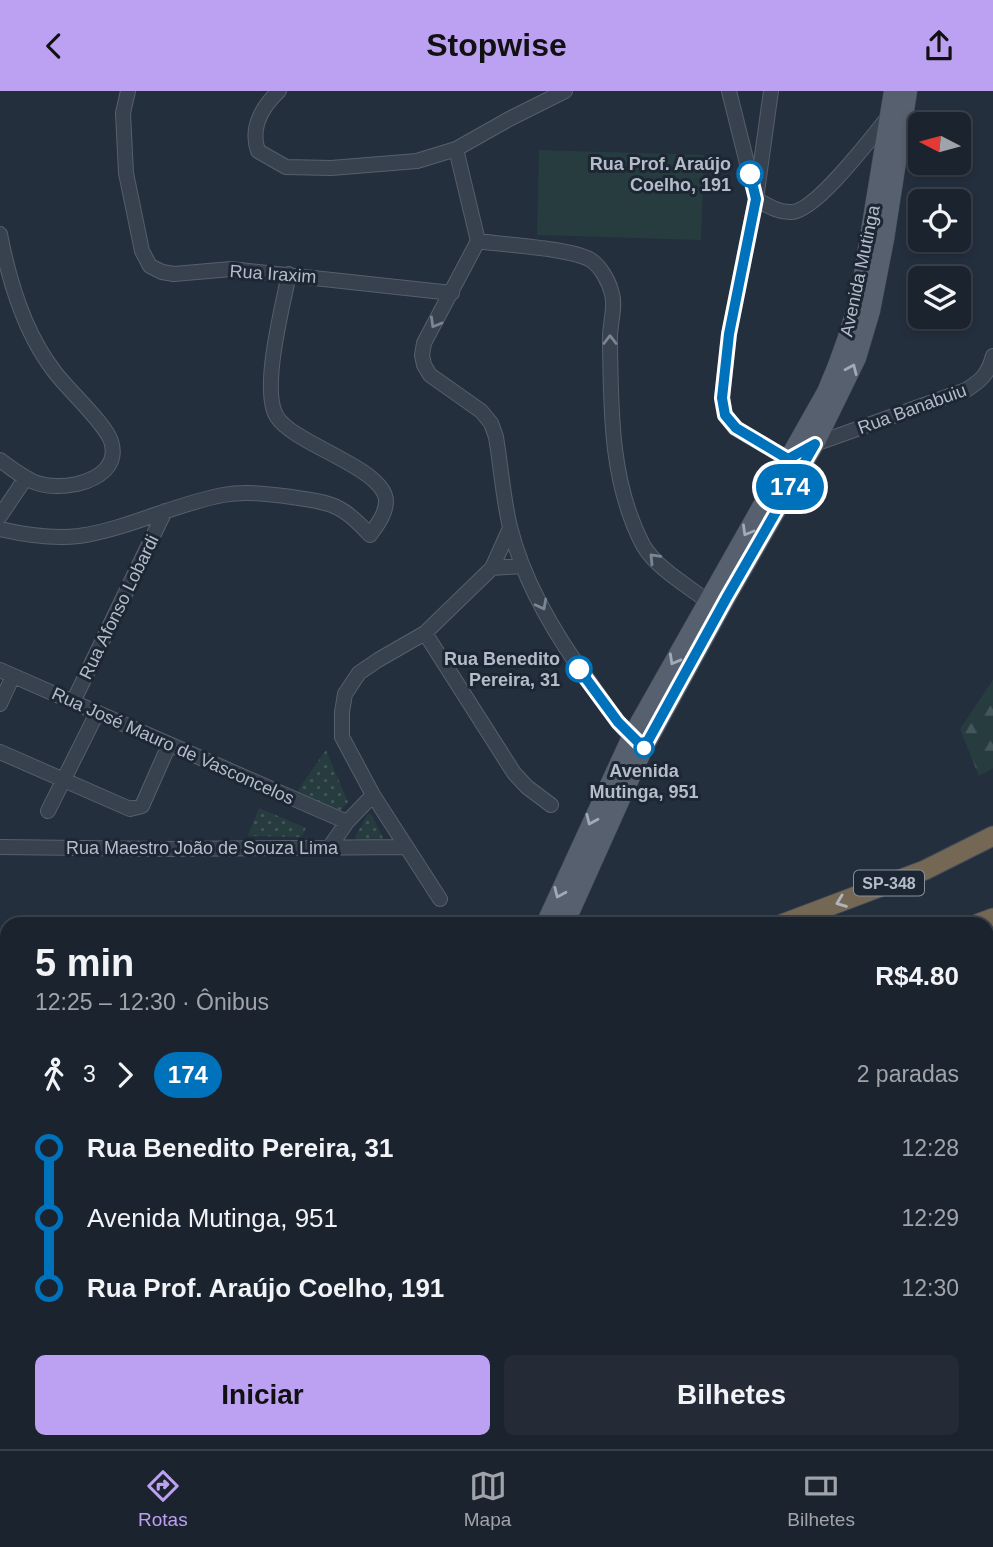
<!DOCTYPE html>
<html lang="pt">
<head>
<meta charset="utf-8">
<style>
  body { margin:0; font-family:Arial,sans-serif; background:#242b36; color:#f1f3f6; height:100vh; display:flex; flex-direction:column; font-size:26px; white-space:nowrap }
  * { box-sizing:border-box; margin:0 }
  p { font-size:23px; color:#a0a4aa }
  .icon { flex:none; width:38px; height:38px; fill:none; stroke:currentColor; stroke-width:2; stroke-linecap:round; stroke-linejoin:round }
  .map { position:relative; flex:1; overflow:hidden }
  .details { position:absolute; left:0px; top:826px; width:994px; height:532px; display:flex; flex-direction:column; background:#1b232e; border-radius:21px 21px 0 0; box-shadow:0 4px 10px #0003,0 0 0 2px #39404a }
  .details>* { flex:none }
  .badge { padding:0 14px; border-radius:23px; font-size:24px; line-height:46px }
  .needle { width:46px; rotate:276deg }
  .fabs { position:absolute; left:908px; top:21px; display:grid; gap:14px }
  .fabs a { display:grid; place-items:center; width:63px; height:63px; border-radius:10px; background:#1b232e; box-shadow:0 4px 10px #0003,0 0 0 2px #39404a; font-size:35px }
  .map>.badge { position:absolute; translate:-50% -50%; box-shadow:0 0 0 4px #fff }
  .legs { display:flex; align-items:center; gap:10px; height:77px; padding:0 35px; font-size:23px }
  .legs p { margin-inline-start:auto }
  .overview { display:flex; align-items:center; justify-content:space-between; height:119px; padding:0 35px }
  h1 { font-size:38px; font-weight:700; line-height:52px }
  .action { display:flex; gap:14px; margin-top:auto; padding:14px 35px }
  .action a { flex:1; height:80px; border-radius:10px; background:#bca0f2; color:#111; font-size:28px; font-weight:700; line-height:80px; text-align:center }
  .action a+a { background:#242b36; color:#f1f3f6 }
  ul { padding:0 35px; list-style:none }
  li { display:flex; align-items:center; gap:24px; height:70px; font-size:26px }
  li i { display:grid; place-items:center; width:10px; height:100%; margin:0 9px; background:currentColor }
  li i::after { content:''; width:18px; height:18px; margin:-9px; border:5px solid; border-radius:50%; background:#1b232e }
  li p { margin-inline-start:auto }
  li:first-child i { background:linear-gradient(#0000 50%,currentColor 0) }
  li:last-child i { background:linear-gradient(currentColor 50%,#0000 0) }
  header { display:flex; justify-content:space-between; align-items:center; height:91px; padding:0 35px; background:#bca0f2; color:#111; font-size:32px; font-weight:700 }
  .tabs { display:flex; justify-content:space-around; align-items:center; height:98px; border-top:2px solid #39404a; background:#1b232e; font-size:19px; color:#a0a4aa }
  .tabs a { display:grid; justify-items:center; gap:4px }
  .tabs .active { color:#bca0f2 }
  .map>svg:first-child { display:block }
</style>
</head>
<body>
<header><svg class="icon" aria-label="back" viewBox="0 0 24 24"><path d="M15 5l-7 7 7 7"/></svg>Stopwise<svg class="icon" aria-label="share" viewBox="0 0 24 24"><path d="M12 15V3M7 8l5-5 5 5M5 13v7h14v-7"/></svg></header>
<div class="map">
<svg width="993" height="1358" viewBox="0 0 993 1358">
  <defs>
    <pattern id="forest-firs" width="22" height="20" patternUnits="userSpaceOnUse" patternTransform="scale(1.75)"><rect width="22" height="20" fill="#263c3f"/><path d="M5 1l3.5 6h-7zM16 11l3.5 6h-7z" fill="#435659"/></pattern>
    <pattern id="park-dots" width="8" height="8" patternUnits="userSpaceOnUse" patternTransform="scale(1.75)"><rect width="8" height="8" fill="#263c3f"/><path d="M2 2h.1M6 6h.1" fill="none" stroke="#435659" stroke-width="1.8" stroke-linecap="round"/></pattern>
  </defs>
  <rect width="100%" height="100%" fill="#242f3e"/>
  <!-- green -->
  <path fill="#263c3f" d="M539,59L704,64L701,149L537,144Z
    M0,1253L7,1261V1351H69L74,1358H0Z"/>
  <!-- forest -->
  <path fill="url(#forest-firs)" d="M993,589V677L979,685L960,638Z
    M993,868V921L987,923V870Z
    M7,994V1118L0,1150V995Z
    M743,1351H912L915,1358H804L779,1354L773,1358H749Z"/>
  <!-- park -->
  <path fill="url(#park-dots)" d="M326,659L348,711L340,721L296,702Z
    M259,717L306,737L301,746L248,745Z
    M368,723L372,724L383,747L379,750H358L355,746Z"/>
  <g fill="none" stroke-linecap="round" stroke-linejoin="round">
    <!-- stream -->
    <path stroke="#394c67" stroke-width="3.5" d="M874,1351L880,1358"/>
    <defs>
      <path id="minor" d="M128,0L123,22L126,82L142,160L150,175L162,181L174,183L231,178L452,202
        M279,0C262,16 250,37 258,60L286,76L331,77L417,70L456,58L511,27L565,0
        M729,0L756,108C767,114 778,122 792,121C817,119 871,47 889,25
        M771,0L756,108L729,243L722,307L725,324L735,337L788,368L815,353L966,299C982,289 988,283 993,265
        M456,58L478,150L424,252L422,264L424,274L430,284L481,320L491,332L496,346C501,376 503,407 510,436C524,493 557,547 591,593C605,613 619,636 638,652
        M0,143C9,190 24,241 54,280C67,298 105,332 111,350C119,375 98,388 77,393C41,400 28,390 0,369
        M478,150C505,154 567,157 589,168C600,174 609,190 612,203C616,217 609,235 610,250C611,319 610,391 643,454C656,477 687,494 707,510V519
        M0,425L25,388
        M0,438C26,444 52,448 79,445C128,438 174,413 223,404C245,400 269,403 292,406C332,412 342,413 370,444C377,434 386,423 386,410C385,377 295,354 277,326C260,300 283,214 289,183
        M492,477L523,475
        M425,542L514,682L527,696L551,714
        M0,579L347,731
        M73,611L165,420
        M0,613L13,585
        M0,661L130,718L142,715L169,654
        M48,720L97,622
        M0,756L164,758L405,756
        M329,757L347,731L373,704
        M440,808L373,704L342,646V621L345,603L359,582L378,569L425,542L492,477L510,437
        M987,1057H993
        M987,1301L993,1302
        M644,1351L648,1358
        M985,1351L987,1358
        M609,1358L618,1351"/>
      <path id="major" d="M545,833L631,646L826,301C841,267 853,232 861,195L893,0
        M565,833L644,657L727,506L815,353L857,267L871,220L885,148L908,0
        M987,1093L993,1092
        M275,1358L282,1351
        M296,1358L303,1351"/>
      <path id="highway" d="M782,833L925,779L993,745
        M977,833L993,827
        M0,896H7
        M0,938H7"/>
    </defs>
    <!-- minor casing -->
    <use href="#minor" stroke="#565f6c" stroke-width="16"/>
    <!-- major casing -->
    <use href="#major" stroke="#414a57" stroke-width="19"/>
    <!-- highway casing -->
    <use href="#highway" stroke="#434c59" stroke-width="21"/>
    <!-- minor -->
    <use href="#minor" stroke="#38414e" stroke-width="14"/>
    <!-- major -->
    <use href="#major" stroke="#56606e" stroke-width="18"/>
    <!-- highway -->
    <use href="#highway" stroke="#746855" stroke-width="19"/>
  </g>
  <!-- one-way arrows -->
  <defs><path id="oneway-chevron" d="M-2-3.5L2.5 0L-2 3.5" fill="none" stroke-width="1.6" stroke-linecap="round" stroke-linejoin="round" transform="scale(1.75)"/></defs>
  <g stroke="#7c8592">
    <use href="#oneway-chevron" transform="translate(435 232) rotate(120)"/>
    <use href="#oneway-chevron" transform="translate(610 249) rotate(-90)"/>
    <use href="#oneway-chevron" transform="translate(654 467) rotate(-134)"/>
    <use href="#oneway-chevron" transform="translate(542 514) rotate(62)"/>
  </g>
  <g stroke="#a1aab7">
    <use href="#oneway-chevron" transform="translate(852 278) rotate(-66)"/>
    <use href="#oneway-chevron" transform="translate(747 440) rotate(120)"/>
    <use href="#oneway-chevron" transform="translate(674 569) rotate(119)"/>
    <use href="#oneway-chevron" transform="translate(591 729) rotate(114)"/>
    <use href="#oneway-chevron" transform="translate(559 802) rotate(114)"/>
  </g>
  <use stroke="#aeb4bd" href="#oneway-chevron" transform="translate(841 811) rotate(159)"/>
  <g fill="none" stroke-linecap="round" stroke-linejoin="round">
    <defs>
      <path id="line-1" d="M579,578L618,631L644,657L727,506L815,353L788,368L736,337L725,324L722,307L729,243L756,108L750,83"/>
    </defs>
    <!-- line-1 casing -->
    <use href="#line-1" stroke="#fff" stroke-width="16"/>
    <!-- line-1 -->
    <use href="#line-1" stroke="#0072bc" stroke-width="10"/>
  </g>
  <!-- markers -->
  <g fill="#fff" stroke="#0072bc" stroke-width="3.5">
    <circle cx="750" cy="83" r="12"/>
    <circle cx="579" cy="578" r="12"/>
    <circle cx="644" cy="657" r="9"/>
  </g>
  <g text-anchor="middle" stroke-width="6" stroke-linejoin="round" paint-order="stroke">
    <!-- shield labels -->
    <rect fill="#1d2633" stroke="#878f9c" stroke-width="2" x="854" y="779.5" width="70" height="25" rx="5"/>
    <g font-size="16" font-weight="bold" fill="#b4bcc9">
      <text x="889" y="798">SP-348</text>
    </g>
    <!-- stop labels -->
    <g font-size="18" font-weight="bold" fill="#b4bcc9" stroke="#1d2633" text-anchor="end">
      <text x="731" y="79">Rua Prof. Araújo<tspan x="731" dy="21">Coelho, 191</tspan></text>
      <text x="560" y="574">Rua Benedito<tspan x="560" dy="21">Pereira, 31</tspan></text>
      <text x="644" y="686" text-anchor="middle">Avenida<tspan x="644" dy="21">Mutinga, 951</tspan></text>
    </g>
    <!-- street labels -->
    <g font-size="18" fill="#b4bcc9" stroke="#1d2633">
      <text transform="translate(860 180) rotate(-78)" y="6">Avenida Mutinga</text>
      <text transform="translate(273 183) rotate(4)" y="6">Rua Iraxim</text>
      <text transform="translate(912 318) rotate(-20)" y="6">Rua Banabuiu</text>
      <text transform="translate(119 516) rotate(-64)" y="6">Rua Afonso Lobardi</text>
      <text transform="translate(173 655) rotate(24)" y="6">Rua José Mauro de Vasconcelos</text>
      <text x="202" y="763">Rua Maestro João de Souza Lima</text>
    </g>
  </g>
</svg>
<div class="fabs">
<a><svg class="needle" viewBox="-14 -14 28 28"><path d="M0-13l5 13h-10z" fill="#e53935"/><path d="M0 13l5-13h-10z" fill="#a0a4aa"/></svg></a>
<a><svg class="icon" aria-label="locate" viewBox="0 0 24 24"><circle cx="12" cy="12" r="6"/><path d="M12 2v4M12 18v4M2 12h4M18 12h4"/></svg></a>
<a><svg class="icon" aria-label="layers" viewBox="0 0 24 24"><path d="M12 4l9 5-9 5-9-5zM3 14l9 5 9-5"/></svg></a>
</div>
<b class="badge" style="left:790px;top:396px;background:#0072bc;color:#fff">174</b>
<section class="details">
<div class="overview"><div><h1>5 min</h1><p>12:25 – 12:30 · Ônibus</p></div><b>R$4.80</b></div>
<div class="legs"><svg class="icon" aria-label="walk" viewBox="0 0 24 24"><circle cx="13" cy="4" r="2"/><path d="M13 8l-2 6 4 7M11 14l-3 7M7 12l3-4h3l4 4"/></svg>3<svg class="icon" aria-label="forward" viewBox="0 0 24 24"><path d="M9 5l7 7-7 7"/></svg><b class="badge" style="background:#0072bc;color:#fff">174</b><p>2 paradas</p></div>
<ul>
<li><i style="color:#0072bc"></i><b>Rua Benedito Pereira, 31</b><p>12:28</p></li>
<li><i style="color:#0072bc"></i><span>Avenida Mutinga, 951</span><p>12:29</p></li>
<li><i style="color:#0072bc"></i><b>Rua Prof. Araújo Coelho, 191</b><p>12:30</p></li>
</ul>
<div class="action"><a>Iniciar</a><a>Bilhetes</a></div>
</section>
</div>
<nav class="tabs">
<a class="active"><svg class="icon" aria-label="directions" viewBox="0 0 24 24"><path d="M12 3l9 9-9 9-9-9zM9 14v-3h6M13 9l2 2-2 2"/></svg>Rotas</a>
<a><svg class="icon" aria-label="map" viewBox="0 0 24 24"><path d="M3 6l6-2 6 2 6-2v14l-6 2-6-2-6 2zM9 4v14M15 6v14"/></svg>Mapa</a>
<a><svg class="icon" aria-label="tickets" viewBox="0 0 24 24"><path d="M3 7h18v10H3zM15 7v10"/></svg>Bilhetes</a>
</nav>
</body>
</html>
